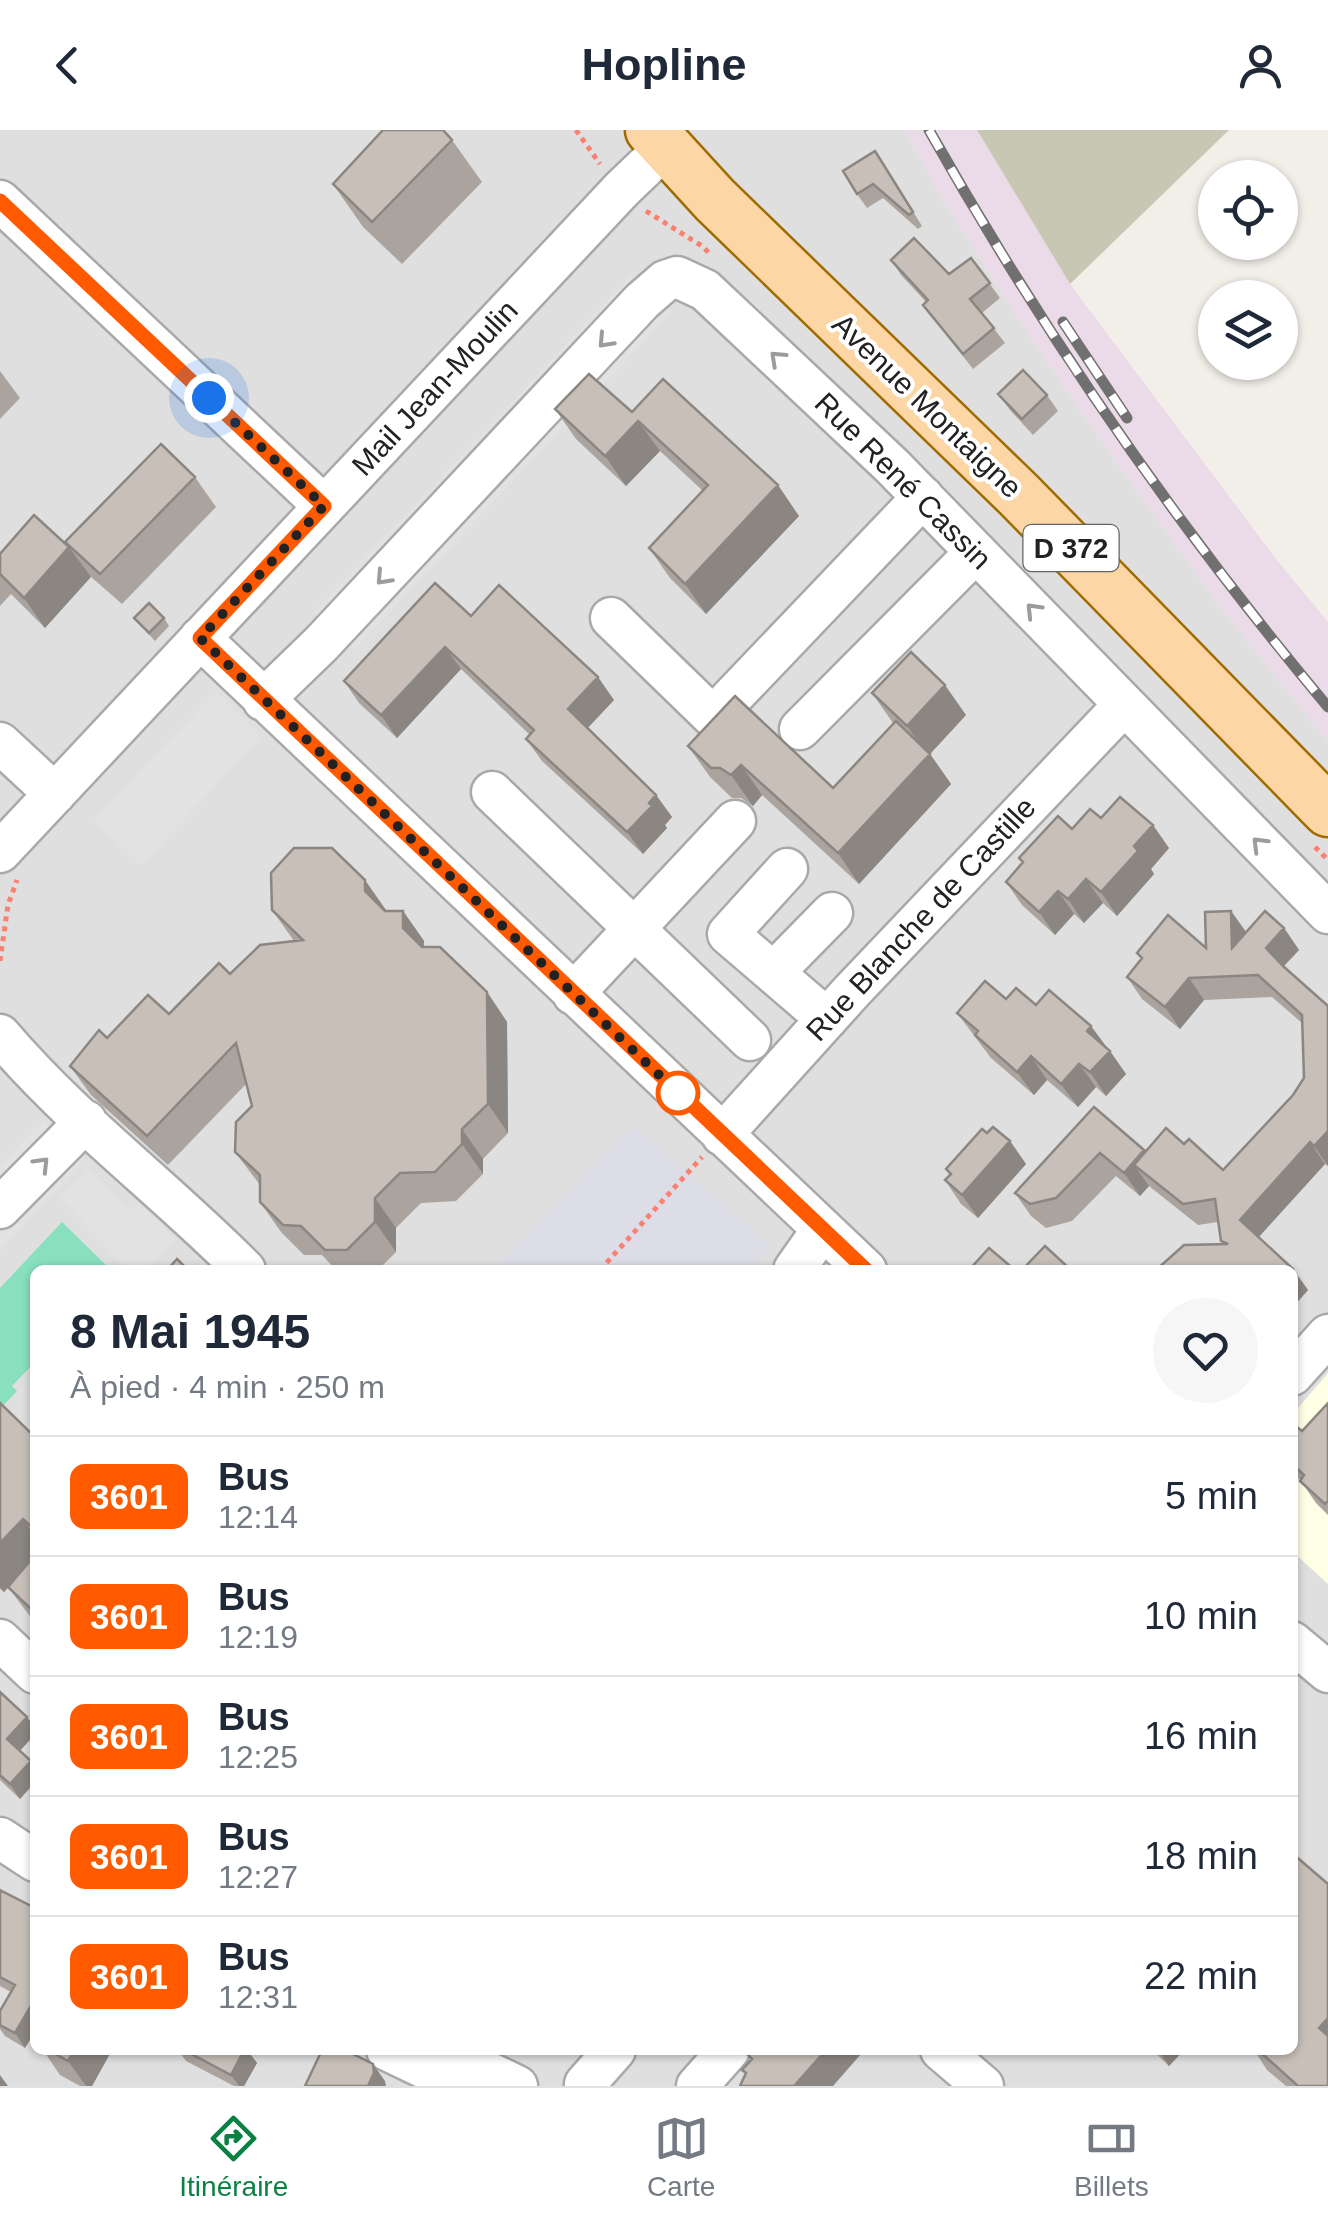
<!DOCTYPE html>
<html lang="fr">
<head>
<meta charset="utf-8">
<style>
  body { margin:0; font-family:Arial,sans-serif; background:#f6f6f7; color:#1f2937; height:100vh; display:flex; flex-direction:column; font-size:38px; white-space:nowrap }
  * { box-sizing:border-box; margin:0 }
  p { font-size:32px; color:#747a83 }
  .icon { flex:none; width:55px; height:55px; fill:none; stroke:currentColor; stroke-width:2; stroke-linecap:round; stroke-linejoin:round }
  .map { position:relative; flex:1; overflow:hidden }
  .sheet { position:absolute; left:30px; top:1135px; width:1268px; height:790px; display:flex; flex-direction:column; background:#fff; border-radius:15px; box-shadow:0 2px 8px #0004 }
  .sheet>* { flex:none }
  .badge { padding:0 20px; border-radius:15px; font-size:35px; line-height:65px }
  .tools { position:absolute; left:1198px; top:30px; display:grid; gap:20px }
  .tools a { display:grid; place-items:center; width:100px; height:100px; border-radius:50%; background:#fff; box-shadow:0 2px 8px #0004; font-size:50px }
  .you { position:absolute; width:50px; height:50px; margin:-25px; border:8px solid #fff; border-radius:50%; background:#1a73e8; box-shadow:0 0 0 15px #1a73e833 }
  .map>.badge { position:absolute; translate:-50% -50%; box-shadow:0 0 0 5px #fff }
  .round { display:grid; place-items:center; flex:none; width:105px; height:105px; border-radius:52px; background:#f6f6f7 }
  .overview { display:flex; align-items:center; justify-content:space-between; height:170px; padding:0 40px }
  h1 { font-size:48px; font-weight:700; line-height:75px }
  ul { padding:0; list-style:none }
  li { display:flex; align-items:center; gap:30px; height:120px; padding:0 40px; border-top:2px solid #e0e1e3 }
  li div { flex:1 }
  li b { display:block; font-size:38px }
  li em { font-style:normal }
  li .badge { min-width:110px; font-weight:700; text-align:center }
  header { display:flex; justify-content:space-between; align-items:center; height:130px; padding:0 40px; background:#fff; font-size:45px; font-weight:700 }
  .tabs { display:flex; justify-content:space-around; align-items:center; height:140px; border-top:2px solid #e0e1e3; background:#fff; font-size:28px; color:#747a83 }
  .tabs a { display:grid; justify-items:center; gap:5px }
  .tabs .on { color:#0b8043 }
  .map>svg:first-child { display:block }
</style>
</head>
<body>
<header><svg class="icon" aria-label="back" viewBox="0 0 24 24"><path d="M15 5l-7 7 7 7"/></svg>Hopline<svg class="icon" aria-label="person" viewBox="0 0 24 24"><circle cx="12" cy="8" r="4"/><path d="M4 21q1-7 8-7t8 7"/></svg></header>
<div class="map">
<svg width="1328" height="1956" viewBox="0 0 1328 1956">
  <rect width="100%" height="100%" fill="#f2efe9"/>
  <!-- residential -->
  <path fill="#e0dfdf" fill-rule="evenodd" d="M0,0H904L949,80L1028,203L1114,329L1218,474L1328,612V1956H0ZM35,1140H1292V1920H35Z"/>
  <!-- industrial -->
  <path fill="#ebdbe8" d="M904,0H977L1070,154L1276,429L1328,492V612L1218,474L1114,329L1028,203L949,80Z"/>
  <!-- education -->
  <path fill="#ffffe5" d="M1328,1243V1454L1293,1422V1284Z"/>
  <!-- construction -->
  <path fill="#c7c7b4" d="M977,0H1229L1070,154Z"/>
  <!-- pitch -->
  <path fill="#88e0be" d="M62,1092L111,1140H35V1232L12,1256L17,1261L0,1279V1158Z"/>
  <!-- parking -->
  <path fill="#e2e2e2" d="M631,145L671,182L354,520L314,482Z
    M216,562L261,606L142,735L93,690Z
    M43,990L85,1029L0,1120V1037Z
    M90,1039L129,1080L139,1072L176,1110L145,1140H128L60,1068Z"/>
  <!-- plaza -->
  <path fill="#dddde8" d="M634,996L771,1116L749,1140H492Z"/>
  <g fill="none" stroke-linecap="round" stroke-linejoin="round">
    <defs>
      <path id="minor" d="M0,71L324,376
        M611,488L713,587L923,367
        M200,508L866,1140
        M263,570L321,514L642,171L665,151L677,147L705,160L892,336L1328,783
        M800,599L976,422
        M0,613L55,664
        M492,662L750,910
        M0,722L622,59L667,16
        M787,739L728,804L827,889
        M774,842L832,783
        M573,864L735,691
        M0,905C73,991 166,1060 245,1140
        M722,1005L852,861L1123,576
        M0,1078L86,991
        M794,1140L822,1100
        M1292,1245L1328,1205
        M0,1510L35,1543
        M1292,1512L1328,1542
        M0,1708L35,1731
        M387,1920L462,1956
        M457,1920L473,1935L517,1956
        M941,1920L983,1956
        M585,1954L615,1920
        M697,1956L729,1920"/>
      <path id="major" d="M651,0L715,70L1019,365L1328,681"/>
    </defs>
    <!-- minor casing -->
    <use href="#minor" stroke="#a9a9a9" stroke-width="45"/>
    <!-- major casing -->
    <use href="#major" stroke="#a06b00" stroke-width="55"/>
    <!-- path -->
    <path stroke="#fa8072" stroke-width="5" stroke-dasharray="5 5" stroke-linecap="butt" d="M576,0L600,34
      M646,81L702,116L711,125
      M1315,717L1328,730
      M0,831L8,775L17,750
      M600,1140L702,1027"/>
    <!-- minor -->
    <use href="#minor" stroke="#fff" stroke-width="40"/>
    <!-- major -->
    <use href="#major" stroke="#fcd6a4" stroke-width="50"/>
    <defs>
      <path id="rail" d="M929,0C1044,204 1178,398 1328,577
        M1063,192L1127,288"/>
    </defs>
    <!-- rail casing -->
    <use href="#rail" stroke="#707070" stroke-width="11"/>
    <!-- rail -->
    <use href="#rail" stroke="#fff" stroke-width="8" stroke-dasharray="22" stroke-linecap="butt"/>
  </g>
  <!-- wall -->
  <path fill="#aba49e" d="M452,10L482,52L402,134L363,97L333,54Z
    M884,35L922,96L918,99L883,68L867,78L857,64Z
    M971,128L1000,168L982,183L1005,213L973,239L923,175L926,172L901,145L891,130L949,144Z
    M0,241L20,268L0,289Z
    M998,264L1047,265L1058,281L1033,305L1010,280Z
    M555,279L632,282L799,386L706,484L670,448L649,418L703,361L660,321L626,356L576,309Z
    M195,347L216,377L122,474L90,446L45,498L11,464L0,476V424L65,413Z
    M471,486L614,570L587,598L656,665L672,687L665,695L667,698L643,724L542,631L526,609L530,605L461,539L397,608L359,573L344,551Z
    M134,488H164L169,496L155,511Z
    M872,563L966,585L930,624L951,654L859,754L762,665L753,676L741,668H732L710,647L688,616L833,658L893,593Z
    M1101,688L1169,718L1151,739L1154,744L1117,786L1103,773L1084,793L1074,784L1055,805L1022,775L1006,752L1022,733L1019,728L1072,699Z
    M272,780L403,781L424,811V817L487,862L507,892L508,1003L483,1029V1044L456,1071L421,1073L396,1098V1122L378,1140H336L322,1125H304L281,1102L260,1072V1055L235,1022L252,976L246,954L168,1035L91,965L70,936L107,908L169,884L230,844L294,811Z
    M1231,781L1246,802L1265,781L1284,798L1299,820L1284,836L1328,876V1036L1325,1034L1259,1107L1293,1139L1308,1160L1292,1178V1140H1156L1184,1115L1223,1114L1221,1111L1218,1092L1198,1095L1149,1056L1140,1066L1116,1046L1072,1091L1046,1098L1031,1086L1015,1063L1094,977L1145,1022L1166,998L1184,1014L1189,1009L1223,1040L1293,965L1304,948L1302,893L1272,867L1204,870L1180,899L1142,869L1127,847L1141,829L1137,823L1168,785L1206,818L1205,782Z
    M1006,869L1036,875L1091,896L1126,944L1106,966L1096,957L1078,977L1047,950L1034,965L991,928L957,883Z
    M1010,1011L1026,1034L978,1088L961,1074L945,1050L950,1045L946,1039Z
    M0,1273L35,1307V1493L8,1457L4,1462L0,1459Z
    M1328,1273V1385L1316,1373L1300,1350L1292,1342V1304L1302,1301Z
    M0,1562L27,1587L35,1598V1604L20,1621L35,1637V1652L20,1669L0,1650Z
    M0,1760L25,1918L5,1906L0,1899V1881L11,1862L0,1856Z
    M43,1920H112L92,1956H80L60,1945Z
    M178,1920H247L257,1933L244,1956H234L186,1931Z
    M1152,1920H1184L1169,1936Z
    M1254,1920H1292L1328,1956H1286L1267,1940Z"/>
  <!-- shaded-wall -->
  <path fill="#8b8681" d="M638,291L660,321L626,356L605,326Z
    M778,355L799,386L706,484L685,454Z
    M69,417L91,447L45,498L24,468Z
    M445,517L461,539L397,608L381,585Z
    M598,547L614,570L584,602L568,579Z
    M945,555L966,585L930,624L951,654L859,754L838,723L928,626L907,596Z
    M741,635L762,665L753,676L731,645Z
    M656,665L672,687L665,695L667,698L643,724L627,702Z
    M1153,695L1169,718L1151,739L1154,744L1117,786L1101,762L1134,716Z
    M1086,749L1103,773L1084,793L1068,769Z
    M365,750L386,780V791L365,761Z
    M1058,761L1074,784L1055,805L1039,782Z
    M403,781L424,811L423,828L403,798Z
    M1231,781L1246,802L1232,818Z
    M1284,798L1299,820L1281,839L1266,818Z
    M1189,848L1204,870L1180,899L1165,877Z
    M487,862L507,892L508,1003L488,974Z
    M1091,896L1108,919L1087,901Z
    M1110,921L1126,944L1106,966L1090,942Z
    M1031,926L1047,950L1034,965L1017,942Z
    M1079,934L1096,957L1078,977L1061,954Z
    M462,999L483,1029V1044L462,1014Z
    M1328,1001V1036L1314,1016Z
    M1010,1011L1026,1034L978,1088L962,1065Z
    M1310,1012L1325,1034L1255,1111L1240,1090Z
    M1144,1020L1160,1043L1134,1035L1149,1056L1140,1066L1124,1043Z
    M375,1068L396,1098V1122L375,1092Z
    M1293,1139L1308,1160L1292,1178V1140Z
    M23,1389L35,1407V1429L4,1462L0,1457V1413Z
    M27,1587L35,1598V1604L17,1624L7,1609Z
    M31,1631L35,1637V1652L20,1669L10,1654Z
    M35,1869V1902L25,1918L15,1903Z
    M1328,1888V1911L1319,1898Z
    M74,1920H112L92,1956H86L68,1931Z
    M244,1920H247L257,1933L244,1956H239L231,1945Z
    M826,1920H858L861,1924L833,1956H794Z
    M1158,1920H1184L1169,1936Z
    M373,1934L385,1951L386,1956H368Z
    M0,1945L8,1956H0Z"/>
  <!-- building -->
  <path fill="#c7bfb8" stroke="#8b8681" stroke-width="2.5" d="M383,0H443L452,10L372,92L333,54Z
    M875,21L913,82L909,85L873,54L857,64L843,41Z
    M914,108L949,144L971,128L990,153L970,169L994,198L963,224L923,175L928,170L891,130Z
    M1023,240L1047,265L1022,289L998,264Z
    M589,244L632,282L663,249L778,355L685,454L649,418L708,355L638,291L605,326L555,279Z
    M161,314L195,347L100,444L65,412Z
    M34,385L69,417L24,468L0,444V424Z
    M435,453L471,486L499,455L598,547L568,579L656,665L649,673L652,676L627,702L526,609L534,600L445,517L381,585L344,551Z
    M149,473L164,488L149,503L134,488Z
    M911,522L945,555L907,596L872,563Z
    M735,566L833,658L896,591L930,624L838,723L741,635L731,645L720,638H711L688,616Z
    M1120,667L1153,695L1134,716L1138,721L1101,762L1086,749L1068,769L1058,761L1039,782L1006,752L1023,732L1019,728L1058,686L1072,699L1090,679L1101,688Z
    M294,718H332L365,750V761L385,781H403V798L422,817H440L487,862L488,974L462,999V1014L435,1042L400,1043L375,1068V1092L347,1120H325L301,1096L283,1095L260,1072V1045L235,1022L236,992L252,976L236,913L147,1006L70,936L99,900L107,908L148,865L169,884L219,833L230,844L260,815L303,810L272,780L271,743Z
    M1231,781L1232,818L1265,781L1284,798L1266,818L1283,836L1328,876V1001L1314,1016L1310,1012L1240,1090L1293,1139L1292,1140H1156L1184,1115L1228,1114L1221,1111L1215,1069L1183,1074L1134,1035L1166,998L1184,1014L1189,1009L1223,1040L1293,965L1304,948L1302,885L1258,845L1189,848L1165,877L1127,847L1142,828L1137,823L1168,785L1206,818L1205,782Z
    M985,851L1006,869L1016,858L1036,875L1049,860L1091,896L1087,901L1110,921L1090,942L1079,934L1061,954L1031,926L1017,942L975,905L978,901L957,883Z
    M1094,977L1144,1020L1124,1043L1100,1023L1056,1068L1030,1074L1015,1063Z
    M993,997L1010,1011L962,1065L945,1050L951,1044L946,1039L982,999L987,1003Z
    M1045,1116L1071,1140H1022Z
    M989,1118L1015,1140H969Z
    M177,1129L188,1140H167Z
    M0,1273L35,1307V1400L23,1389L0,1413Z
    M1328,1273V1371L1325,1374L1300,1351L1304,1345L1292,1334V1304L1298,1298L1302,1301Z
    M35,1425V1483L8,1457Z
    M0,1562L27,1587L7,1609L31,1631L10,1654L0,1645Z
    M1292,1723L1328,1754V1888L1319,1898L1328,1906V1956H1298L1258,1920H1292Z
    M0,1760L35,1778V1869L15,1903L0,1895V1881L15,1855L0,1847Z
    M49,1920H74L68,1931Z
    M184,1920H244L231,1945Z
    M322,1920H345L373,1934L374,1943L368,1956H305Z
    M752,1920H826L794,1956H740L746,1943L742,1940L752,1929L748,1925Z"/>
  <!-- one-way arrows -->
  <defs><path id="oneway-chevron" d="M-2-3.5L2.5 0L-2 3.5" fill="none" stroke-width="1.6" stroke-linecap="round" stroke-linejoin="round" transform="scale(2.5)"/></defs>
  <g stroke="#9c9c9c">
    <use href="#oneway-chevron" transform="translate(605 211) rotate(133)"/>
    <use href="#oneway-chevron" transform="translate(777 228) rotate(-137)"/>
    <use href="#oneway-chevron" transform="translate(383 448) rotate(133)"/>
    <use href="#oneway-chevron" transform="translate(1033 480) rotate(-134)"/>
    <use href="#oneway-chevron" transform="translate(1259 714) rotate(-135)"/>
    <use href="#oneway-chevron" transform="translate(42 1034) rotate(-46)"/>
  </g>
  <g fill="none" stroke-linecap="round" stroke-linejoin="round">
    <defs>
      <path id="line" d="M0,71L324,376L200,508L866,1140"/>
    </defs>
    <!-- line casing -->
    <use href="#line" stroke="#fff" stroke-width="22"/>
    <!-- line -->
    <use href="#line" stroke="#ff5a00" stroke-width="15"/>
    <!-- walk -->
    <path stroke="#222" stroke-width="10" stroke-dasharray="0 18" d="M209,268L324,376L200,508L678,963"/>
  </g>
  <!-- markers -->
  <circle fill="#fff" stroke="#ff5a00" stroke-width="5" cx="678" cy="963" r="20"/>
  <g text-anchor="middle" stroke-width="8" stroke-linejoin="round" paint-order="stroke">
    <!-- shield labels -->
    <rect fill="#fff" stroke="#646464" stroke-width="2.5" x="1023.5" y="395" width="95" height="46" rx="8"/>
    <g font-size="28" font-weight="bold" fill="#222">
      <text x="1071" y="428">D 372</text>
    </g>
    <!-- street labels -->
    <g font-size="30" fill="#222" stroke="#fff">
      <text transform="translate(435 258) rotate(-47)" y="10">Mail Jean-Moulin</text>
      <text transform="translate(927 276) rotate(44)" y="10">Avenue Montaigne</text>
      <text transform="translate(903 351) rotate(45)" y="10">Rue René Cassin</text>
      <text transform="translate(921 789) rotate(-47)" y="10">Rue Blanche de Castille</text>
    </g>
  </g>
</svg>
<div class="tools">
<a><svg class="icon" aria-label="locate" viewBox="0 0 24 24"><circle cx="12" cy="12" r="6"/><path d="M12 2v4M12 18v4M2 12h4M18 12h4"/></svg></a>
<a><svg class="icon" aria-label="layers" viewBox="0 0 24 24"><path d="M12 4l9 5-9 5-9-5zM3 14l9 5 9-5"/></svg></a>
</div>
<div class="you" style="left:209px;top:268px"></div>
<section class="sheet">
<div class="overview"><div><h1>8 Mai 1945</h1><p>À pied · 4 min · 250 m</p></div><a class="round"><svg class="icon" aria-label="heart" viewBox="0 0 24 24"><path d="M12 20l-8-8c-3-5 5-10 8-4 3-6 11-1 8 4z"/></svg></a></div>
<ul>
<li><span class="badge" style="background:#ff5a00;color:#fff">3601</span><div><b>Bus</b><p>12:14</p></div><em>5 min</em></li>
<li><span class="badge" style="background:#ff5a00;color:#fff">3601</span><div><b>Bus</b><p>12:19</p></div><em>10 min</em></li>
<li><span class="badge" style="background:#ff5a00;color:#fff">3601</span><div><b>Bus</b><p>12:25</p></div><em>16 min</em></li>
<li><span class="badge" style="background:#ff5a00;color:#fff">3601</span><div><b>Bus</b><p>12:27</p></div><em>18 min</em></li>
<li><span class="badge" style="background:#ff5a00;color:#fff">3601</span><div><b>Bus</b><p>12:31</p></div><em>22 min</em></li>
</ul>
</section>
</div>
<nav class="tabs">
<a class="on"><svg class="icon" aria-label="directions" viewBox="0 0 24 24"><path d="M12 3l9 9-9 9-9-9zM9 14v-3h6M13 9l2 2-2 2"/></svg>Itinéraire</a>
<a><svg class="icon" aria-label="map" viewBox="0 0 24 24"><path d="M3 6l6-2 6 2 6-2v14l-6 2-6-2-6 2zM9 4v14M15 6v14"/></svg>Carte</a>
<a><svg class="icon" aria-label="tickets" viewBox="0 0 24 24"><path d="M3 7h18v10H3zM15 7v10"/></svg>Billets</a>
</nav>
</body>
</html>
